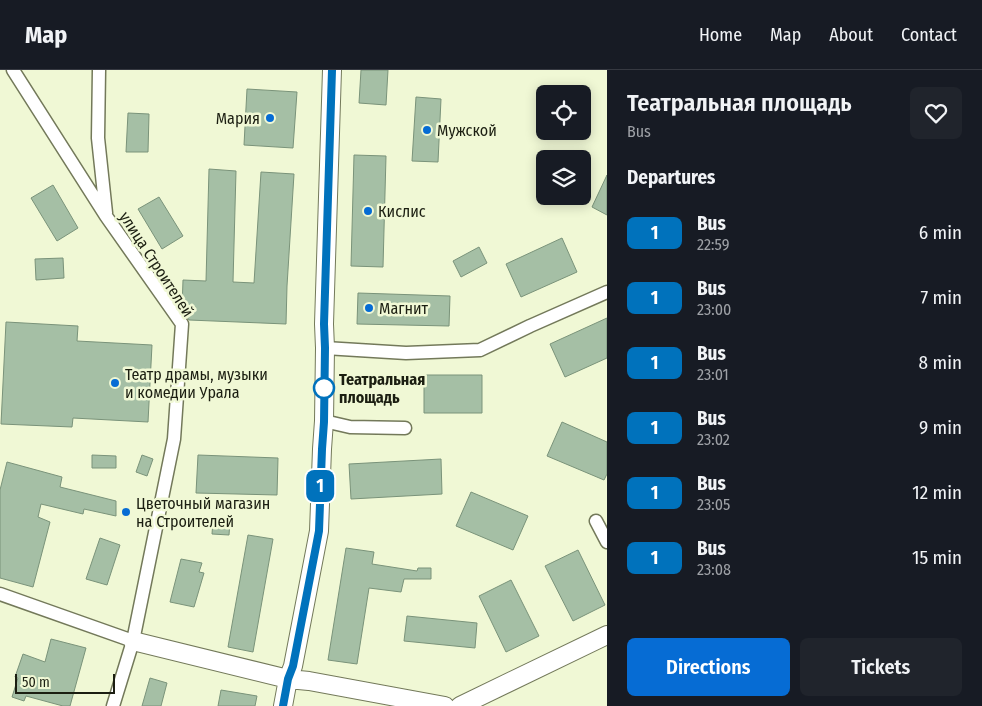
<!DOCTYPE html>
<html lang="en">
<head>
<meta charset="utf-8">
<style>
  body { margin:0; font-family:"Fira Sans Condensed",sans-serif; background:#20242c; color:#f1f3f6; height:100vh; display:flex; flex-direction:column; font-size:19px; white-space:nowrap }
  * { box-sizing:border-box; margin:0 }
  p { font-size:16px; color:#9ea1a6 }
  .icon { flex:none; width:28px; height:28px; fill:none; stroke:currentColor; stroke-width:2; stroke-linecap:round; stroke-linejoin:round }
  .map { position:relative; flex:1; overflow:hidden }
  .side { display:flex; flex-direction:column; background:#171b24; width:375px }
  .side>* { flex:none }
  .badge { padding:0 10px; border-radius:8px; font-size:18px; line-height:32px }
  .tools { position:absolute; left:536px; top:15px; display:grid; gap:10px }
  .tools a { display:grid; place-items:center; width:55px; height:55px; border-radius:8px; background:#171b24; box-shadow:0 2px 12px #0003; font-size:25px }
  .scale { position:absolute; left:15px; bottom:12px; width:100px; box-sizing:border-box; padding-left:5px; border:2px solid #1b1e11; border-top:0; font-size:14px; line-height:18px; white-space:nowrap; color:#1b1e11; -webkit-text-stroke:4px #f0f8d5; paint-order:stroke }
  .map>.badge { position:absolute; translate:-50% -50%; box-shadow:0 0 0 2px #fff }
  h2 { padding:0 20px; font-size:19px; line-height:45px }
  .round { display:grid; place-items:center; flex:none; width:52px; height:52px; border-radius:8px; background:#20242c }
  .summary { display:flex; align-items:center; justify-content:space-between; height:85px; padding:0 20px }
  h1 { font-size:24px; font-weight:600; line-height:38px }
  .primary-button { display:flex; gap:10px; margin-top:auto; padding:10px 20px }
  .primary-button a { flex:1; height:58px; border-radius:8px; background:#066cd4; color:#fff; font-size:20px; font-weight:600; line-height:58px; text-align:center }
  .primary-button a+a { background:#20242c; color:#f1f3f6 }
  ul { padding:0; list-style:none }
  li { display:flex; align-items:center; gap:15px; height:65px; padding:0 20px }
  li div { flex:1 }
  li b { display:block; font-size:19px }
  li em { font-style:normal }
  li .badge { min-width:55px; font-weight:700; text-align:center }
  header { display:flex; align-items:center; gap:30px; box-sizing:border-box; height:70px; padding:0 25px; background:#171b24; border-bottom:1px solid #363941 }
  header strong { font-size:24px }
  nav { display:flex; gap:28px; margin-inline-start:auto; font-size:18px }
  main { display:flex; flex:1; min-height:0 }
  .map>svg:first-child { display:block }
</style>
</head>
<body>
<header>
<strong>Map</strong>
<nav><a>Home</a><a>Map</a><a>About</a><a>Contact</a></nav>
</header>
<main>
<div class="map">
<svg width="607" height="636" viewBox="0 0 607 636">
  <rect width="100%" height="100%" fill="#f0f8d5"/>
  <!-- building -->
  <path fill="#a5bfa5" stroke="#7a937a" d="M361,0H388L386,35L359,33Z
    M247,19L297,22L293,78L244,75Z
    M416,27L441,29L438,92L412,91Z
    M128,43L149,44L148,82H126Z
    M354,85L386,86L383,197L351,196Z
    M209,99L236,101L233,212L254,213L261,102L294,104L287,216L286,254L189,250L182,239L183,210L206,211Z
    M607,105V145L592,137Z
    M53,115L78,158L57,171L31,128Z
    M159,127L183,166L162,179L138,139Z
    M562,168L577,202L521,227L506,194Z
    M479,177L487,193L461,207L453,191Z
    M63,188L64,208L36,210L35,189Z
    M358,223L450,226L449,256L357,254Z
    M607,248V288L565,307L550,274Z
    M6,252L78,256L77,271L152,275L148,352L73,348L72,357L1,354Z
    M424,305H482V343H424Z
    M562,352L607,372V404L604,410L547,386Z
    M92,385L116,386V398H92Z
    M142,385L153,389L147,406L136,402Z
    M198,385L278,388L277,425L196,423Z
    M441,389L442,424L351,429L349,394Z
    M7,392L62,407L60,417L116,431V446L84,439L83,444L41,434L38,447L50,452L33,517L0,508V420Z
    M471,422L528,446L513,480L456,456Z
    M213,450L230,451L229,465L212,464Z
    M248,465L273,469L253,582L228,577Z
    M100,468L120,475L107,515L86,509Z
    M346,478L374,482L372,494L417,501L418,498H431V509H404L401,522L369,518L357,594L328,590Z
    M578,480L605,535L573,551L545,496Z
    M181,489L202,493L199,502L204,503L194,537L170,532Z
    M511,510L539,566L506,582L479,526Z
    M407,546L477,553L475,578L404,571Z
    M51,569L86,578L70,636H63L26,626L24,631L12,627L18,608L15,607L23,584L45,592Z
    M150,608L167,613L161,636H142Z
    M221,620L257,626L255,636H218Z"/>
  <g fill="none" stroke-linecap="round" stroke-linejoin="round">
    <defs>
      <path id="street" d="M13,0L106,146L182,254L174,369L133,571L113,636
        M99,0L98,68L106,143
        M325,278L406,283L480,280L530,256L607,222
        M324,351L350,357L405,358
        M596,451L607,472
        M0,524L133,571"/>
      <path id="secondary" d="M133,571L288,609L309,611L445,636
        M283,636L288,609L293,596L319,461L322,379L324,351L325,278L324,254L332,0
        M460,636L607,565"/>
    </defs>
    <!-- street casing -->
    <use href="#street" stroke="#73795a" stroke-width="15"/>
    <!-- secondary casing -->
    <use href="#secondary" stroke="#73795a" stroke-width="20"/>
    <!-- street -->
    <use href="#street" stroke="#fff" stroke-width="12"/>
    <!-- secondary -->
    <use href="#secondary" stroke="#fff" stroke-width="18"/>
  </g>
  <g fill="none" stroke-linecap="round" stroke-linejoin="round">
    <defs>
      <path id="line" d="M283,636L288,609L293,596L319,461L322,379L324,352L325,278L324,254L332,0"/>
    </defs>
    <!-- line casing -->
    <use href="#line" stroke="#fff" stroke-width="11"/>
    <!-- line -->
    <use href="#line" stroke="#0072bc" stroke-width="8"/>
  </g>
  <!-- markers -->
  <g fill="#066cd4" stroke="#f0f8d5" stroke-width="2">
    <circle cx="270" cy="48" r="5"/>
    <circle cx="427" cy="60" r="5"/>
    <circle cx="368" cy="141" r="5"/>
    <circle cx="369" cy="238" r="5"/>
    <circle cx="115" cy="313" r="5"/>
    <circle cx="126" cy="442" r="5"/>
  </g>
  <circle fill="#fff" stroke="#0072bc" stroke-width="2.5" cx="324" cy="318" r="10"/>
  <g text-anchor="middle" stroke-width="5" stroke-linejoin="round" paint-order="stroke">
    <!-- poi labels -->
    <g font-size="16" fill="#1b1e11" stroke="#f0f8d5" text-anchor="start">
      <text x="260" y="54" text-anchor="end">Мария</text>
      <text x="437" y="66">Мужской</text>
      <text x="378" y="147">Кислис</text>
      <text x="379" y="244">Магнит</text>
      <text x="125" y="310">Театр драмы, музыки<tspan x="125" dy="18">и комедии Урала</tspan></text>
      <text x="136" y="439">Цветочный магазин<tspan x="136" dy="18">на Строителей</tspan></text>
    </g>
    <!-- street labels -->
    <g font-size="16" fill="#1b1e11" stroke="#f0f8d5">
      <text transform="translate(157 194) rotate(57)" y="6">улица Строителей</text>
    </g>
    <!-- stop labels -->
    <g font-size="16" font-weight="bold" fill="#1b1e11" stroke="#f0f8d5" text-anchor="start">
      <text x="339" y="315">Театральная<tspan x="339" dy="18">площадь</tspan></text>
    </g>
  </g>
</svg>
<div class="tools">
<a><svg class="icon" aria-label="locate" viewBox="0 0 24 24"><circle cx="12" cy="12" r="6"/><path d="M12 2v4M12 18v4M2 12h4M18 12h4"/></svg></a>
<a><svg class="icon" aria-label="layers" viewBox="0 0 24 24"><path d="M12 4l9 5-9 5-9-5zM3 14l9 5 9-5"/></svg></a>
</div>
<div class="scale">50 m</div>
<b class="badge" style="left:320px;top:416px;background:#0072bc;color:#fff">1</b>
</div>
<section class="side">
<div class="summary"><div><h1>Театральная площадь</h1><p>Bus</p></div><a class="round"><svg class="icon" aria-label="heart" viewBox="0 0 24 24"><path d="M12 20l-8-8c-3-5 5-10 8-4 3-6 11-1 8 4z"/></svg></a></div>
<h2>Departures</h2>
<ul>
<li><span class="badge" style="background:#0072bc;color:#fff">1</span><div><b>Bus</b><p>22:59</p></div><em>6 min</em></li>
<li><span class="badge" style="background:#0072bc;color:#fff">1</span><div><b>Bus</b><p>23:00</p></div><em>7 min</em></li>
<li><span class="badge" style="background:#0072bc;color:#fff">1</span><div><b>Bus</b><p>23:01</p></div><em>8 min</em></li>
<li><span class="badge" style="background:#0072bc;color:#fff">1</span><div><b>Bus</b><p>23:02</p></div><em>9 min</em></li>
<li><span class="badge" style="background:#0072bc;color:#fff">1</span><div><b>Bus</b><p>23:05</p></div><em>12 min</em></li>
<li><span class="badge" style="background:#0072bc;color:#fff">1</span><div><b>Bus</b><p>23:08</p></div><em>15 min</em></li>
</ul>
<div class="primary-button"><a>Directions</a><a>Tickets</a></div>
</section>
</main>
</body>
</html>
